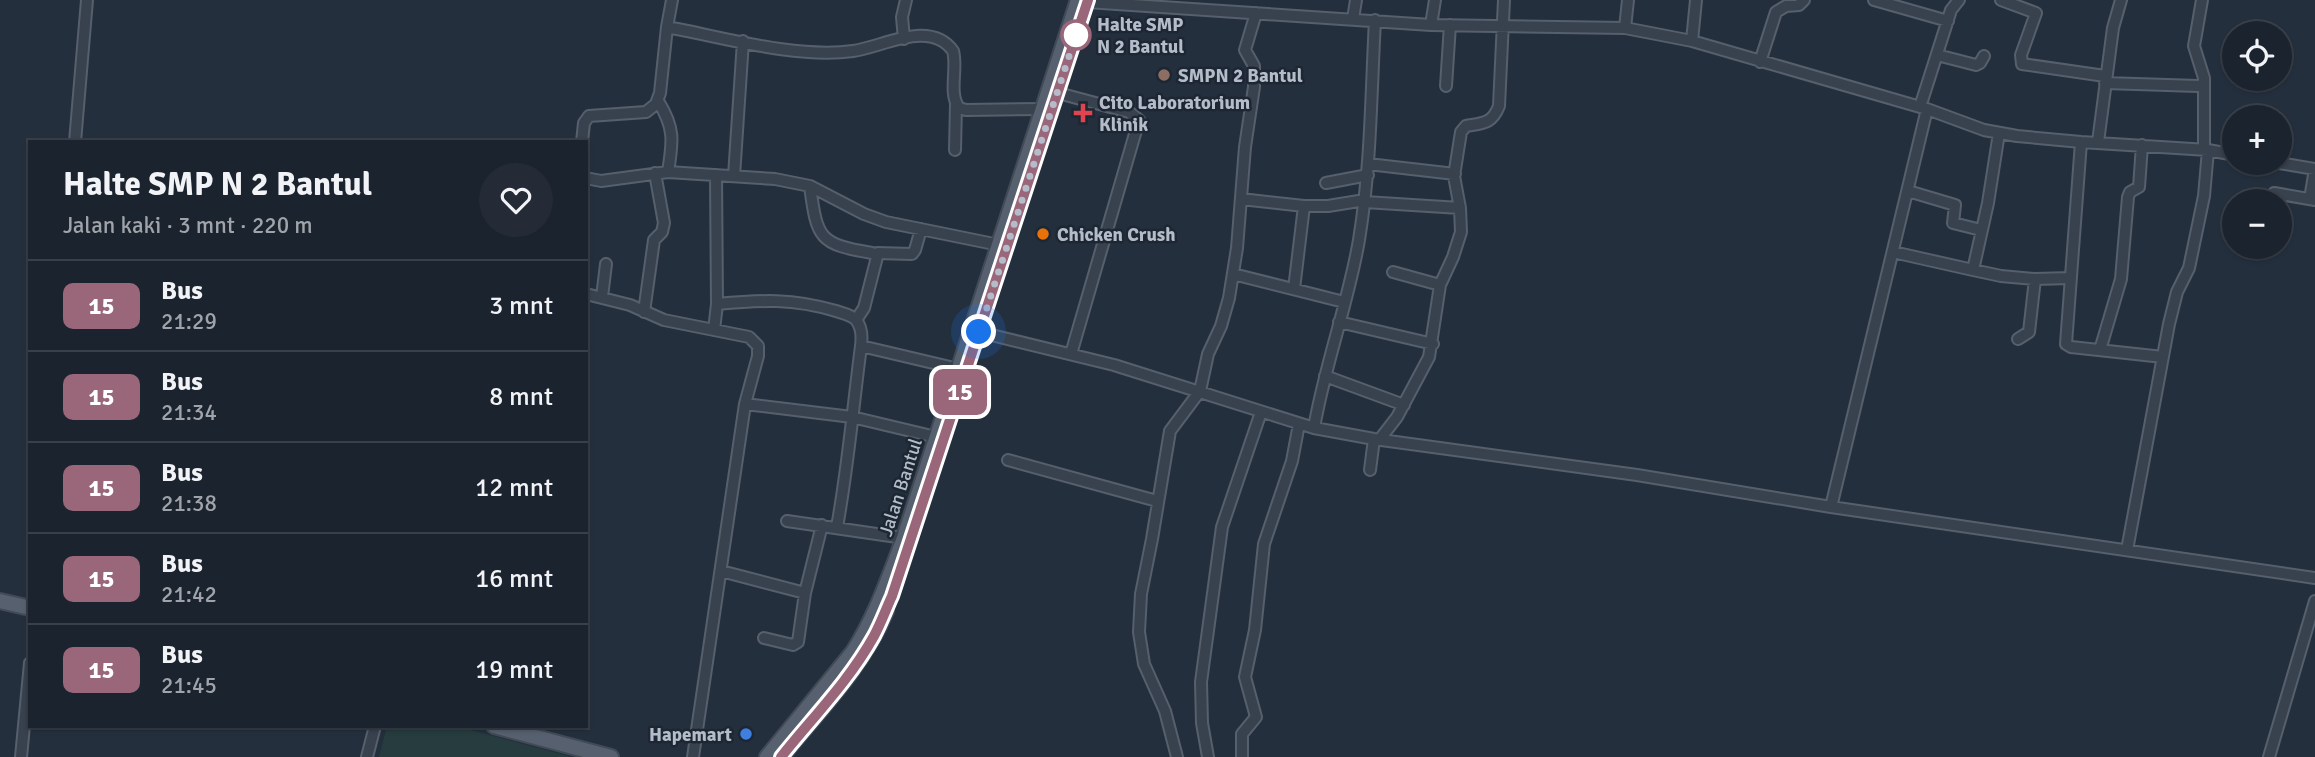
<!DOCTYPE html>
<html lang="id">
<head>
<meta charset="utf-8">
<style>
  body { margin:0; font-family:Signika,sans-serif; background:#242b36; color:#f1f3f6; height:100vh; display:flex; flex-direction:column; font-size:26px; white-space:nowrap }
  * { box-sizing:border-box; margin:0 }
  p { font-size:23px; color:#a0a4aa }
  .icon { flex:none; width:38px; height:38px; fill:none; stroke:currentColor; stroke-width:2; stroke-linecap:round; stroke-linejoin:round }
  .map { position:relative; flex:1; overflow:hidden }
  .side { position:absolute; left:28px; top:140px; width:560px; height:588px; display:flex; flex-direction:column; background:#1b232e; border-radius:0px; box-shadow:0 2px 5px #0004,0 0 0 2px #39404a }
  .side>* { flex:none }
  .badge { padding:0 14px; border-radius:10px; font-size:24px; line-height:46px }
  .controls { position:absolute; left:2222px; top:21px; display:grid; gap:14px }
  .controls a { display:grid; place-items:center; width:70px; height:70px; border-radius:50%; background:#1b232e; box-shadow:0 2px 5px #0004,0 0 0 2px #39404a; font-size:35px }
  .you { position:absolute; width:35px; height:35px; margin:-18px; border:5px solid #fff; border-radius:50%; background:#1a73e8; box-shadow:0 0 0 10px #1a73e833 }
  .map>.badge { position:absolute; translate:-50% -50%; box-shadow:0 0 0 4px #fff }
  .round { display:grid; place-items:center; flex:none; width:74px; height:74px; border-radius:37px; background:#242b36 }
  .overview { display:flex; align-items:center; justify-content:space-between; height:119px; padding:0 35px }
  h1 { font-size:33px; font-weight:800; line-height:52px }
  ul { padding:0; list-style:none }
  li { display:flex; align-items:center; gap:21px; height:91px; padding:0 35px; border-top:2px solid #39404a }
  li div { flex:1 }
  li b { display:block; font-size:26px }
  li em { font-style:normal }
  li .badge { min-width:77px; font-weight:700; text-align:center }
  .map>svg:first-child { display:block }
</style>
</head>
<body>
<div class="map">
<svg width="2315" height="757" viewBox="0 0 2315 757">
  <rect width="100%" height="100%" fill="#242f3e"/>
  <!-- green -->
  <path fill="#263c3f" d="M387,726H456L572,757H379Z"/>
  <g fill="none" stroke-linecap="round" stroke-linejoin="round">
    <defs>
      <path id="minor" d="M1874,0L1948,21
        M2001,0L2036,13L2021,55L2022,64L2105,76
        M2202,0L2194,46L2204,78V150
        M1087,2L1431,25L1625,28L1692,41L1927,109L1984,130L2017,136L2081,142L2208,150L2235,155
        M1353,19L1356,0
        M1431,25L1435,0
        M667,27C722,37 796,59 853,51C883,47 930,19 953,51C958,68 948,93 959,108L966,110L1043,109
        M1625,28L1628,0
        M904,39L902,17L906,0
        M1692,41L1696,0
        M1937,55L1976,65L1980,63L1984,56
        M1760,62L1776,12L1786,6L1799,5L1804,0
        M2105,83L2198,86L2204,84
        M1446,86L1450,25
        M1058,93L1129,112L1139,120L1071,354
        M658,101C675,128 673,141 668,172
        M1920,107L1951,10L1959,0
        M1999,133L1988,203L1973,270L2001,276L2035,279
        M75,142L87,0
        M582,142L584,123L589,116L646,112L656,104L660,93L667,27L672,0
        M2081,142L2066,344L2071,347L2163,357
        M2098,142L2113,28L2121,0
        M955,150L956,104
        M2279,163L2315,169
        M1368,164L1455,174
        M734,176L743,41
        M586,178L601,181L668,172L775,179L810,186L864,214L886,222L999,245
        M1326,183L1368,175
        M810,186C817,239 819,244 872,253
        M1908,191L1955,205L1953,223L1981,230
        M2274,193L2315,200
        M1241,199L1304,206
        M2310,199L2315,169
        M1365,202L1460,208
        M1893,252L1973,270
        M1393,272L1440,285
        M1233,274L1344,302
        M1294,289L1304,206H1328L1365,200
        M586,294L630,305L664,320L749,337L758,346V356L745,404L693,757
        M602,297L606,264
        M717,304C762,300 792,298 836,311C842,313 852,315 856,320C862,327 862,338 861,346C853,407 848,467 837,527
        M644,312L654,240L662,232L664,223L655,173
        M856,320L864,308L878,253L912,254L915,250L921,229
        M1339,322L1433,344
        M714,330L717,304L716,175
        M979,332L1114,365L1314,428L1374,439L1637,475L1831,507L1927,109
        M2018,339L2029,332L2035,279L2070,278
        M861,346L967,371
        M2100,350L2121,279L2128,197L2130,192L2139,187L2142,145
        M1325,376L1404,405
        M745,404L852,417L936,437
        M1314,428C1325,364 1348,304 1359,240C1371,167 1371,94 1375,20
        M1380,439L1397,417L1429,357L1440,285L1453,257L1461,232L1460,208L1454,176L1461,132L1466,126C1483,123 1492,124 1499,106L1504,0
        M1008,460L1157,501
        M1370,470L1374,439
        M1831,507L2315,578
        M787,521L904,538
        M2127,550L2169,324L2177,292L2189,268L2204,196L2208,150
        M721,571L805,593
        M764,638L793,645L798,642L805,593L822,525
        M21,757L30,663
        M367,757L375,726
        M1177,757L1165,711L1144,664L1139,632L1141,594L1152,539L1170,431L1200,391L1208,354L1221,326L1229,298L1237,248L1245,147L1254,87V66L1245,50L1256,13
        M1208,757L1202,723L1201,682L1222,527L1261,412
        M1242,757V734L1256,717L1245,677L1255,630L1264,544L1292,461L1299,424
        M2269,757L2315,601"/>
      <path id="major" d="M0,601L30,608
        M494,726L611,757
        M767,757L853,652C876,616 889,577 904,538L1078,0
        M781,757C819,710 862,668 886,611"/>
    </defs>
    <!-- minor casing -->
    <use href="#minor" stroke="#565f6c" stroke-width="14"/>
    <!-- major casing -->
    <use href="#major" stroke="#414a57" stroke-width="18"/>
    <!-- minor -->
    <use href="#minor" stroke="#38414e" stroke-width="10"/>
    <!-- major -->
    <use href="#major" stroke="#56606e" stroke-width="14"/>
  </g>
  <g fill="none" stroke-linecap="round" stroke-linejoin="round">
    <defs>
      <path id="line" d="M781,757C813,717 849,681 874,636C881,623 886,609 892,596L1088,0"/>
    </defs>
    <!-- line casing -->
    <use href="#line" stroke="#fff" stroke-width="16"/>
    <!-- line -->
    <use href="#line" stroke="#99667a" stroke-width="10"/>
    <!-- walk -->
    <path stroke="#b4bcc9" stroke-width="7" stroke-dasharray="0 12.6" d="M979,332L1076,35"/>
  </g>
  <!-- markers -->
  <circle fill="#fff" stroke="#99667a" stroke-width="3.5" cx="1076" cy="35" r="14"/>
  <circle fill="#8d6e63" stroke="#1d2633" stroke-width="2.5" cx="1164" cy="75" r="7"/>
  <path fill="#e0444e" stroke="#1d2633" stroke-width="2.5" d="M1079.5 102.5h7v7h7v7h-7v7h-7v-7h-7v-7h7z"/>
  <circle fill="#e8710a" stroke="#1d2633" stroke-width="2.5" cx="1043" cy="234" r="7"/>
  <circle fill="#3f7fe0" stroke="#1d2633" stroke-width="2.5" cx="746" cy="734" r="7"/>
  <g text-anchor="middle" stroke-width="5" stroke-linejoin="round" paint-order="stroke">
    <!-- stop labels -->
    <g font-size="19" font-weight="bold" fill="#b4bcc9" stroke="#1d2633" text-anchor="start">
      <text x="1097" y="31">Halte SMP<tspan x="1097" dy="22">N 2 Bantul</tspan></text>
    </g>
    <!-- poi labels -->
    <g font-size="19" font-weight="bold" fill="#b4bcc9" stroke="#1d2633" text-anchor="start">
      <text x="1178" y="82">SMPN 2 Bantul</text>
      <text x="1099" y="109">Cito Laboratorium<tspan x="1099" dy="22">Klinik</tspan></text>
      <text x="1057" y="241">Chicken Crush</text>
      <text x="732" y="741" text-anchor="end">Hapemart</text>
    </g>
    <!-- street labels -->
    <g font-size="19" fill="#b4bcc9" stroke="#1d2633">
      <text transform="translate(900 487) rotate(-72)" y="7">Jalan Bantul</text>
    </g>
  </g>
</svg>
<div class="controls">
<a><svg class="icon" aria-label="locate" viewBox="0 0 24 24"><circle cx="12" cy="12" r="6"/><path d="M12 2v4M12 18v4M2 12h4M18 12h4"/></svg></a>
<a>+</a>
<a>−</a>
</div>
<div class="you" style="left:979px;top:332px"></div>
<b class="badge" style="left:960px;top:392px;background:#99667a;color:#fff">15</b>
<section class="side">
<div class="overview"><div><h1>Halte SMP N 2 Bantul</h1><p>Jalan kaki · 3 mnt · 220 m</p></div><a class="round"><svg class="icon" aria-label="heart" viewBox="0 0 24 24"><path d="M12 20l-8-8c-3-5 5-10 8-4 3-6 11-1 8 4z"/></svg></a></div>
<ul>
<li><span class="badge" style="background:#99667a;color:#fff">15</span><div><b>Bus</b><p>21:29</p></div><em>3 mnt</em></li>
<li><span class="badge" style="background:#99667a;color:#fff">15</span><div><b>Bus</b><p>21:34</p></div><em>8 mnt</em></li>
<li><span class="badge" style="background:#99667a;color:#fff">15</span><div><b>Bus</b><p>21:38</p></div><em>12 mnt</em></li>
<li><span class="badge" style="background:#99667a;color:#fff">15</span><div><b>Bus</b><p>21:42</p></div><em>16 mnt</em></li>
<li><span class="badge" style="background:#99667a;color:#fff">15</span><div><b>Bus</b><p>21:45</p></div><em>19 mnt</em></li>
</ul>
</section>
</div>
</body>
</html>
